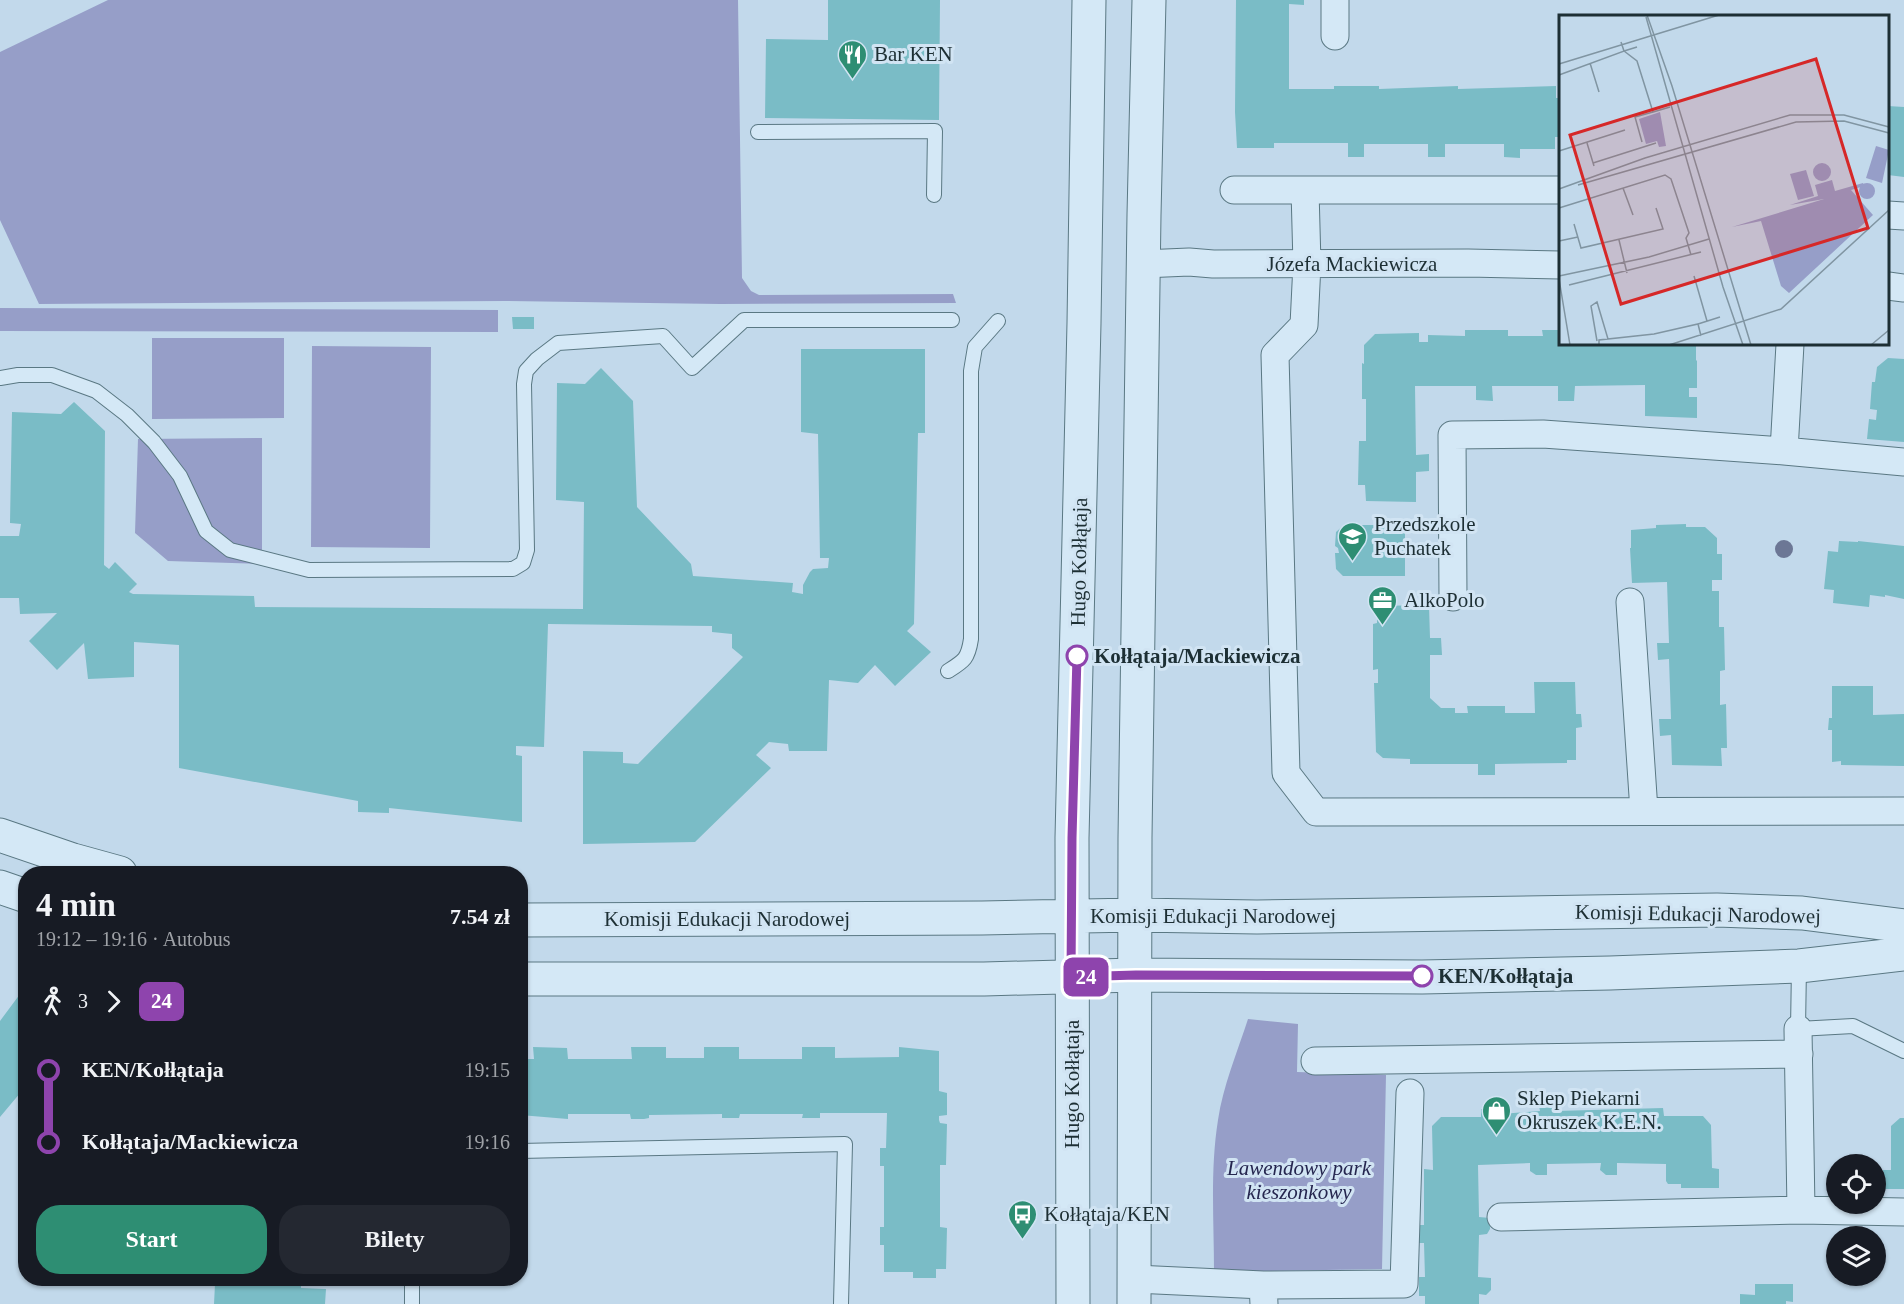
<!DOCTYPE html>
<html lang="pl">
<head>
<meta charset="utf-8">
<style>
  body { margin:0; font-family:Georgia,serif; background:#242831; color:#f1f3f6; height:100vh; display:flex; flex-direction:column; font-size:22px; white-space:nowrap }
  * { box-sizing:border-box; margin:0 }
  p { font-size:20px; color:#9ea1a6 }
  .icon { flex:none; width:33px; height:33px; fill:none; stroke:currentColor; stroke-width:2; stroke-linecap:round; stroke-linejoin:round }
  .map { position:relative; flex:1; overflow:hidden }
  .side { position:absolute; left:18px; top:866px; width:510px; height:420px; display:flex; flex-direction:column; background:#171b24; border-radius:24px; box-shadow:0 2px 4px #0004 }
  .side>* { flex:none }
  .badge { padding:0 12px; border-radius:9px; font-size:21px; line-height:39px }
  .tools { position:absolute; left:1826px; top:1154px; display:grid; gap:12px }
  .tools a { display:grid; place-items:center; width:60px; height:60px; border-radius:50%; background:#171b24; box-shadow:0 2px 4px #0004; font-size:30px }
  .map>.badge { position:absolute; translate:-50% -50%; box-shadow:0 0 0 3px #fff }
  .legs { display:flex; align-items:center; gap:9px; height:66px; padding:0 18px; font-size:20px }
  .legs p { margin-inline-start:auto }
  .overview { display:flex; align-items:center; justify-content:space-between; height:102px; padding:0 18px }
  h1 { font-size:33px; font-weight:700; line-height:45px }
  .action { display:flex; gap:12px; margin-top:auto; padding:12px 18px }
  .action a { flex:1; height:69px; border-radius:24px; background:#2e8e73; color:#fff; font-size:24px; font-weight:700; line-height:69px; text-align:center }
  .action a+a { background:#242831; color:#f1f3f6 }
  ul { padding:0 18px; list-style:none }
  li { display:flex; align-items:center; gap:21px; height:72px; font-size:22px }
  li i { display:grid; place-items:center; width:9px; height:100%; margin:0 8px; background:currentColor }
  li i::after { content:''; width:15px; height:15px; margin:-8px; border:4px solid; border-radius:50%; background:#171b24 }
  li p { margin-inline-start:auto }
  li:first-child i { background:linear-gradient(#0000 50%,currentColor 0) }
  li:last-child i { background:linear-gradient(currentColor 50%,#0000 0) }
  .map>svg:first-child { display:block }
</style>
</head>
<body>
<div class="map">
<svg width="1904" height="1304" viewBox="0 0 1904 1304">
  <rect width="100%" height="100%" fill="#c2d9eb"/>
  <!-- green -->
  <path fill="#969ec8" d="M108,0H738L742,278L751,291L759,295L953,294L956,303L720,304L503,301L39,304L0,220V52Z
    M0,308L498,310V332L0,331Z
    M152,338H284V418L152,419Z
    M312,346L431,347L430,548L311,547Z
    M262,438V564L168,561L135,533L138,439Z
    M1248,1019L1298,1024L1297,1072L1386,1075L1382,1269L1214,1272C1214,1222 1210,1170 1218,1120C1223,1086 1237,1053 1248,1019Z"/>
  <!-- building -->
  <path fill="#7abcc6" d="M828,0H940L939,120L765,118L766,39L828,40Z
    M1236,0H1304V5L1289,4V89H1334V86H1379V89L1458,86V89L1556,86V98H1560V137H1555V149H1520V158L1504,157V144H1445V157H1428V144H1364V157H1348V143H1274V148H1237L1235,112Z
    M1888,106L1904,107V177L1888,175Z
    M512,317H534V329H513Z
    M1465,330H1508V336H1543L1542,330H1560V344H1694L1696,345V361L1697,360V388H1689V397H1697V418L1645,416V385L1575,386L1574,401H1558V386H1492L1493,401L1476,400V386H1415L1416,455L1429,454V471L1416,472V502L1366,501L1365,485H1358L1359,441H1366V399H1362V363L1364,364V345L1375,334L1419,333V342H1428V335L1465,336Z
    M801,349H925V433H918L914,624L907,631L931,652L895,686L875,665L858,683L829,680L827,751H789L788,744L769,742L756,755L771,768L695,842L583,844V751L623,752V763L638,764L743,657L732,648V634L712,632V626L548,624L544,747L516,746V755L522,756V822L389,808V813L358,812V801L179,768V645L134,642V677L88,679L84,643L57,670L29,641L57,613L20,614L19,598H0V536H19L21,524L10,523L12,412L61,414L74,402L105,431L104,565L109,569L115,562L137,584L129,592L133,594L254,596L255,607L583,609L584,502L556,500L557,383L585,384L601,368L633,401L637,507L691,564L693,576L793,583L792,592L803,594V585L810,572L813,569L828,568L829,558H820L818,434L801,432Z
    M1888,358L1904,359V442L1867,439L1869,419L1876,420L1877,410L1870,409L1872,382H1875L1877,367Z
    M1686,524V527H1705L1717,538V554H1722V580H1712V591H1719V627H1724L1725,670L1720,671V705L1726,704L1727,748H1721L1722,766L1672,765L1671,735L1660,736L1659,719H1671L1669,659L1658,660L1657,643H1669L1667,582L1632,583L1630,548H1631V530L1656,528V525Z
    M1344,525H1405V576H1343L1336,569L1335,553H1339L1338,548L1335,546L1336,532Z
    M1839,541L1858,542V541L1904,546V599L1885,595V597L1870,595L1869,607L1833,603L1834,590L1824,589L1828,551L1838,552Z
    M1429,605L1430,638H1441L1442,655H1430V698L1441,708H1455V713H1468L1467,706H1505V713H1535L1534,682H1575L1576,714H1581L1582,727L1576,728V760H1567V763L1495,764V775H1478V764H1410V759L1383,758L1376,752L1374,683H1378V669L1373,670V624L1377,623V606Z
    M1832,686H1873V715L1904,714V766L1841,765V761L1832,762V730H1828L1829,718H1832Z
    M26,986V1086L0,1117V1021Z
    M533,1047L567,1048L568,1059H632L631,1047H666V1058H704V1047H739V1059H802V1047H835V1058L899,1057V1047L939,1051V1091L947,1093V1115L939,1116V1120L940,1123L947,1124L946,1165H940V1227L947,1228L946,1269H936V1278H913V1272H884V1245H880V1227H884V1166H880V1148H886L887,1113H820V1118H802L803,1114H740L739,1118H722V1114L649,1115V1118L644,1119H631L630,1114H568V1119L520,1115V1059H534Z
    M1556,1105V1111L1663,1108L1664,1116H1703L1711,1125L1712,1168L1719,1169V1188H1681V1184H1668L1666,1181V1164L1617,1163V1175H1606L1600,1170L1601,1163L1547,1164V1175H1536L1530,1171V1163L1478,1165L1479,1217L1490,1218V1229L1487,1234L1479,1235L1478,1277L1491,1278V1290L1486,1295L1479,1294V1304H1425V1296H1419V1277H1425L1424,1243H1419L1418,1225H1424V1169L1433,1170L1432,1126L1441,1117H1481V1109H1501V1114L1540,1111L1539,1106Z
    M1900,1118H1904V1189H1884L1883,1170H1891V1126Z
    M265,1280L301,1281V1288L326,1289L325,1304H214L215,1284H264Z
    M1755,1284H1793V1302L1786,1301V1304H1740V1294L1755,1295Z"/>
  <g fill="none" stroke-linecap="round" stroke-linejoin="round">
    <defs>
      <path id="service" d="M758,132L935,131L934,195
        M0,378L18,375H52L96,391L127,415L154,442L180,476L206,531L230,550L309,570L513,569L523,563L527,550L524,384L526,371L537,359L558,343L663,336L692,368L744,320H952
        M948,671C964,661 968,659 971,639V371L975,347L998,321
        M1799,966L1798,1029L1853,1026L1904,1051
        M520,1151L845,1144L841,1304
        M412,1304V1278"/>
      <path id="minor" d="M1335,0V36
        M1234,190H1560
        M1305,190L1307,264L1304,325L1275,355L1286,773L1316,812L1904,811
        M1888,215L1904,216
        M1143,264L1189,262L1213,264L1468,263L1560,265
        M1888,286L1904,288
        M1784,451L1790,344
        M1453,597L1452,435L1543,434L1784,451L1904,462
        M1630,602L1644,811
        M1798,1029L1801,1210
        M1315,1061L1799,1054
        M1501,1217L1801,1210L1904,1212
        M1135,1279L1263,1285L1264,1304
        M1263,1285L1404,1284L1410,1093"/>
      <path id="tertiary" d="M0,835L73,860L120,873
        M0,887L26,896
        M520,920L982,918L1136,915L1257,917L1717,910L1802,913L1904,926
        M520,979H984L1135,975L1422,977L1610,973L1799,966L1904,954
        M1073,1304L1072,838L1084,323L1089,0
        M1134,1304L1135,838L1144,215L1149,0"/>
    </defs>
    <!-- service casing -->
    <use href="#service" stroke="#5a7883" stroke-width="16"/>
    <!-- minor casing -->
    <use href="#minor" stroke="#5a7883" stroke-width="29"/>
    <!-- tertiary casing -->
    <use href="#tertiary" stroke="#5a7883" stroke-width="35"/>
    <!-- service -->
    <use href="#service" stroke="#d4e8f6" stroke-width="14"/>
    <!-- minor -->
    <use href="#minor" stroke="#d4e8f6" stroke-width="27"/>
    <!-- tertiary -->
    <use href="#tertiary" stroke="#d4e8f6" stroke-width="33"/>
  </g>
  <!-- trees -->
  <circle fill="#6c7795" cx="1784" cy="549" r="9"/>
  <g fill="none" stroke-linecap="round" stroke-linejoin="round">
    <defs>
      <path id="line-1" d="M1077,656L1072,838L1071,977L1136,975L1422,976"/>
    </defs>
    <!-- line-1 casing -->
    <use href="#line-1" stroke="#fff" stroke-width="14"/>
    <!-- line-1 -->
    <use href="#line-1" stroke="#8e44ad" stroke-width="9"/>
  </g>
  <!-- icons -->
  <defs>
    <symbol id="restaurant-pin" viewBox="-11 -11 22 30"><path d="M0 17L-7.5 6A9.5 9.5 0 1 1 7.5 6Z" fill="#2e8e73" stroke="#d1e4f3"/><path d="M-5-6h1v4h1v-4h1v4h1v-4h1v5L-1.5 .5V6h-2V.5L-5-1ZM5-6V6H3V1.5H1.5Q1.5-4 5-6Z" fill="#fff"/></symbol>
    <symbol id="school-pin" viewBox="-11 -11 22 30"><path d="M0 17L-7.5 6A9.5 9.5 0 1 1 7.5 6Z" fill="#2e8e73" stroke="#d1e4f3"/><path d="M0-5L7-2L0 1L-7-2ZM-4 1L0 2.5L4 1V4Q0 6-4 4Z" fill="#fff"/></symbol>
    <symbol id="office-pin" viewBox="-11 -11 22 30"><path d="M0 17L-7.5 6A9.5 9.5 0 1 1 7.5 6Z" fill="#2e8e73" stroke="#d1e4f3"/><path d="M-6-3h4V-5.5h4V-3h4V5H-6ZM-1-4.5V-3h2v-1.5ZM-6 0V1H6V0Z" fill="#fff"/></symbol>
    <symbol id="shop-pin" viewBox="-11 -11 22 30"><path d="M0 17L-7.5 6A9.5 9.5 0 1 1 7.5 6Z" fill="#2e8e73" stroke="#d1e4f3"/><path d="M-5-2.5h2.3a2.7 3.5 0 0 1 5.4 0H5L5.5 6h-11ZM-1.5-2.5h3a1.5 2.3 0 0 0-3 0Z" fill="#fff"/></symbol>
    <symbol id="bus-pin" viewBox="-11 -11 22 30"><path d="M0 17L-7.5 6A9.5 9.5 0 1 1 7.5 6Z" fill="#2e8e73" stroke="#d1e4f3"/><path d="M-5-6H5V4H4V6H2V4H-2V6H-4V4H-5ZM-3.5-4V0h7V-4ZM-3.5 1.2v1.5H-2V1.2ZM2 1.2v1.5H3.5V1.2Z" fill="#fff"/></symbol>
  </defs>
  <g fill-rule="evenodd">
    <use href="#restaurant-pin" x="836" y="38" width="33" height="45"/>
    <use href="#school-pin" x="1336" y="520" width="33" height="45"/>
    <use href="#office-pin" x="1366" y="584" width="33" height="45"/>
    <use href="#shop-pin" x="1480" y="1094" width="33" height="45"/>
    <use href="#bus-pin" x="1006" y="1198" width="33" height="45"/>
  </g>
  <!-- markers -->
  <g fill="#fff" stroke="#8e44ad" stroke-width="3">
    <circle cx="1077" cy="656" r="10"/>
    <circle cx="1422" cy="976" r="10"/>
  </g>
  <g text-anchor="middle" stroke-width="6" stroke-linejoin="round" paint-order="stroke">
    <!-- poi labels -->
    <g font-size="21" fill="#1d2f34" stroke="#d1e4f3" text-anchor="start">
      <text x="874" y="61">Bar KEN</text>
      <text x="1374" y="531">Przedszkole<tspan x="1374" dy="24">Puchatek</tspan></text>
      <text x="1404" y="607">AlkoPolo</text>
      <text x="1517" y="1105">Sklep Piekarni<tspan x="1517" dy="24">Okruszek K.E.N.</tspan></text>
      <text x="1044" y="1221">Kołłątaja/KEN</text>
    </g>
    <!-- street labels -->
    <g font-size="21" fill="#1d2f34" stroke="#d1e4f3">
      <text x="1352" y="271">Józefa Mackiewicza</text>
      <text transform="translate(1079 562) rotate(-89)" y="7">Hugo Kołłątaja</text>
      <text transform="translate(1698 914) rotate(1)" y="7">Komisji Edukacji Narodowej</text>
      <text x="1213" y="923">Komisji Edukacji Narodowej</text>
      <text x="727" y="926">Komisji Edukacji Narodowej</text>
      <text transform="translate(1072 1084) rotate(-90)" y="7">Hugo Kołłątaja</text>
    </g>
    <!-- stop labels -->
    <g font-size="21" font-weight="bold" fill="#1d2f34" stroke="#d1e4f3" text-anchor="start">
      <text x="1094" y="663">Kołłątaja/Mackiewicza</text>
      <text x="1438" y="983">KEN/Kołłątaja</text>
    </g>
    <!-- park labels -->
    <g font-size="21" font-style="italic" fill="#25264f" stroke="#d1e4f3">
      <text x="1299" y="1175">Lawendowy park<tspan x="1299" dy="24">kieszonkowy</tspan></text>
    </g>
  </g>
  <!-- overview -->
  <g transform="translate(1559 15)">
    <rect width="330" height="330" fill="#c2d9eb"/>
    <path d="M101,97L107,131L100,132L98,126L87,129L80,104ZM317,131L330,135L323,168L307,163ZM254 157a9 9 0 1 1 18 0a9 9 0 1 1-18 0ZM247,155L255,181L239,185L231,159ZM273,165L276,176L304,168L305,171L292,175L314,200L230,278L222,271L202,206L173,212L265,184L231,190L259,181L256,170ZM300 176a8 8 0 1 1 16 0a8 8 0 1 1-16 0Z" fill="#969ec8"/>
    <path fill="none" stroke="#8095a2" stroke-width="1.5" d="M88,0L113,71L192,330M87,2L164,272L184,330M62,27L65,36L78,32M31,48L40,77M0,49L160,0M0,60L65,36L78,46L94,97L111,92M83,127L76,102L94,97M28,128L35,151M0,136L66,115M34,148L97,128M19,170L237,107L285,106L330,118M64,173L74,200M0,174L86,143L231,100H285L330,112M0,193L106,160L112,164L130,218L127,223L132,240M15,209L22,233L104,214L97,193M60,225L68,258M0,226L19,222M0,261L90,242L150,224M135,261L148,306M0,264L11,330M10,270L142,237M139,309L161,302M38,326L32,291L38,287L49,324M40,330V325L95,319L139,309L142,321M110,330L222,294L330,195M312,330L330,315"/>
    <path fill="#d62828" fill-opacity="0.15" stroke="#d62828" stroke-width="3" d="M257,44L309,213L62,289L11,120Z"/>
    <rect width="330" height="330" fill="none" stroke="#1d2f34" stroke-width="3"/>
  </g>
</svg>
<div class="tools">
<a><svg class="icon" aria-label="locate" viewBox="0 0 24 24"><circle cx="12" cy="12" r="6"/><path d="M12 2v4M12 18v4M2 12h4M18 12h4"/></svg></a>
<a><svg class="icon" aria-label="layers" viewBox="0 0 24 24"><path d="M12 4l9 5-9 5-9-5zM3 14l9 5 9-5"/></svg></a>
</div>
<b class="badge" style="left:1086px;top:977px;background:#8e44ad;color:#fff">24</b>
<section class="side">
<div class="overview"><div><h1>4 min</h1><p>19:12 – 19:16 · Autobus</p></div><b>7.54 zł</b></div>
<div class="legs"><svg class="icon" aria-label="walk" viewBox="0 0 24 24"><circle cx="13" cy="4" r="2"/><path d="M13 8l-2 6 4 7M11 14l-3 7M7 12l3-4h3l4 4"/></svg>3<svg class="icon" aria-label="forward" viewBox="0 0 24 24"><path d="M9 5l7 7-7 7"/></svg><b class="badge" style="background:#8e44ad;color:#fff">24</b></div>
<ul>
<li><i style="color:#8e44ad"></i><b>KEN/Kołłątaja</b><p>19:15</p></li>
<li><i style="color:#8e44ad"></i><b>Kołłątaja/Mackiewicza</b><p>19:16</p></li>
</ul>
<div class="action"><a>Start</a><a>Bilety</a></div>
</section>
</div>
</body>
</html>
